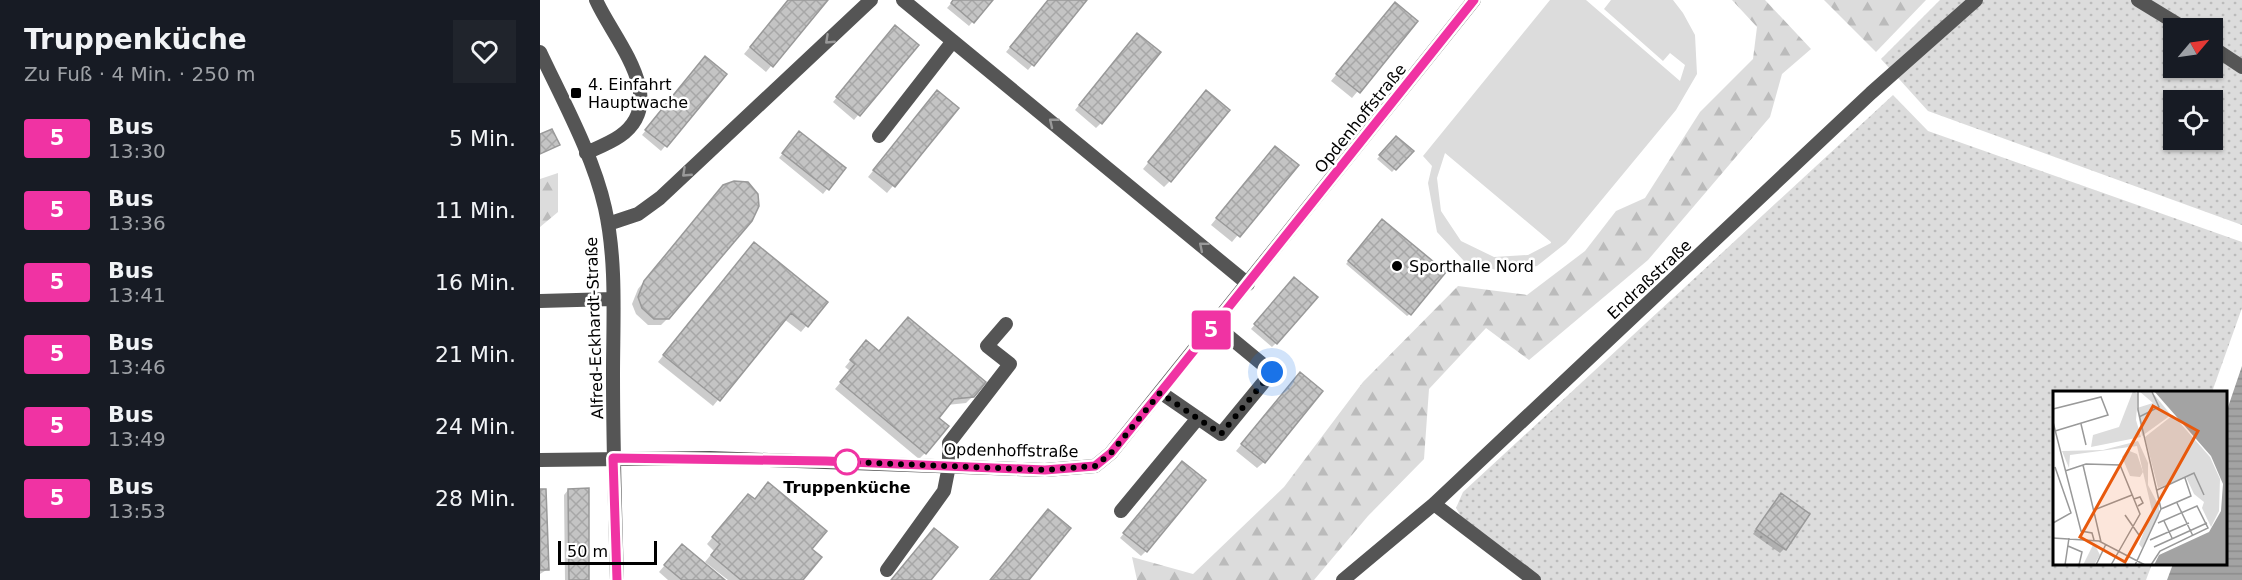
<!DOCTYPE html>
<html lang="de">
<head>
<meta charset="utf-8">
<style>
  body { margin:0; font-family:"DejaVu Sans",sans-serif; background:#20242c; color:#f1f3f6; height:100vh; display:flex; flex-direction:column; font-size:22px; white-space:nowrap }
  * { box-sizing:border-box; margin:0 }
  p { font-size:20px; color:#9ea1a6 }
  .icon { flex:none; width:33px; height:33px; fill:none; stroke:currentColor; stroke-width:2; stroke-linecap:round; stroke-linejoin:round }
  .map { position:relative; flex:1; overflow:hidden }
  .drawer { display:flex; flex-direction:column; background:#171b24; width:540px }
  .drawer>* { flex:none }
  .badge { padding:0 12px; border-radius:4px; font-size:21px; line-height:39px }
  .needle { width:39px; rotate:61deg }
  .tools { position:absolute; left:1623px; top:18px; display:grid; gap:12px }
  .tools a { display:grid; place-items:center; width:60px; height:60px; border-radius:0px; background:#171b24; box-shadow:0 2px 4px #0004; font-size:30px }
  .scale { position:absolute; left:18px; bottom:15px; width:99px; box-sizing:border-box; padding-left:6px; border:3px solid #000; border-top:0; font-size:16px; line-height:21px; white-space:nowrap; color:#000; -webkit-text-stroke:4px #fff; paint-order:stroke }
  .you { position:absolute; width:30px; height:30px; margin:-15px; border:4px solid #fff; border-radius:50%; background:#1a73e8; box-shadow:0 0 0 9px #1a73e833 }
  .map>.badge { position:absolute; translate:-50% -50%; box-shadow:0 0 0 3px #fff }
  .round { display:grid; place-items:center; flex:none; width:63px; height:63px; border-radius:0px; background:#20242c }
  .summary { display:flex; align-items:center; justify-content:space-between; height:102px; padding:0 24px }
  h1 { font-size:28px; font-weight:700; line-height:45px }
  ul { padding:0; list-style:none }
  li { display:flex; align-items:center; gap:18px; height:72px; padding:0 24px }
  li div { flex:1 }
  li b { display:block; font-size:22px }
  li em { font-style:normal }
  li .badge { min-width:66px; font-weight:700; text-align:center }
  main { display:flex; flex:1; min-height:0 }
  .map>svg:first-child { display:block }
</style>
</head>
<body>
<main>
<section class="drawer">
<div class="summary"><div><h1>Truppenküche</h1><p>Zu Fuß · 4 Min. · 250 m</p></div><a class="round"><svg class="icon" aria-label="heart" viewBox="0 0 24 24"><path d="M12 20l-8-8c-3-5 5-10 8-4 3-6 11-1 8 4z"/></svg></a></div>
<ul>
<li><span class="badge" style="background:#f033a3;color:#fff">5</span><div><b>Bus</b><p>13:30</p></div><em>5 Min.</em></li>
<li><span class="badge" style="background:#f033a3;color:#fff">5</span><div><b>Bus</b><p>13:36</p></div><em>11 Min.</em></li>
<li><span class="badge" style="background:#f033a3;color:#fff">5</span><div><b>Bus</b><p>13:41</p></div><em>16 Min.</em></li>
<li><span class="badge" style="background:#f033a3;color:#fff">5</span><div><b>Bus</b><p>13:46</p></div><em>21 Min.</em></li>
<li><span class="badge" style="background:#f033a3;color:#fff">5</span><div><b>Bus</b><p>13:49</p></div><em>24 Min.</em></li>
<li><span class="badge" style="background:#f033a3;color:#fff">5</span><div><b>Bus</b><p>13:53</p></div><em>28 Min.</em></li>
</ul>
</section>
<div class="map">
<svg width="1702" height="580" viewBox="0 0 1702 580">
  <defs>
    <pattern id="grass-dots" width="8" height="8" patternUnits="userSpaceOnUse" patternTransform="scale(1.5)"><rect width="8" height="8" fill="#dcdcdc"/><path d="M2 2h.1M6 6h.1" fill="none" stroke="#bbb" stroke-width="1.8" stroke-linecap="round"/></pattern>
    <pattern id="forest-firs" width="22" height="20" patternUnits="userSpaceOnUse" patternTransform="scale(1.5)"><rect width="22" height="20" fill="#dcdcdc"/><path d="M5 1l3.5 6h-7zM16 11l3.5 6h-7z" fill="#bbb"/></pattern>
    <pattern id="water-rules" width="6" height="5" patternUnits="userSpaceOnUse" patternTransform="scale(1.5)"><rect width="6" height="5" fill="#a3a3a3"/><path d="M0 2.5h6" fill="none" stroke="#8b8b8b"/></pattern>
    <pattern id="building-cross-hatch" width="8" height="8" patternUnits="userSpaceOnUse" patternTransform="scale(1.5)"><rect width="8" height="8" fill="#c4c4c4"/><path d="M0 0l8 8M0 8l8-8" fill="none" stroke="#a7a7a7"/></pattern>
  </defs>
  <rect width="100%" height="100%" fill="#fff"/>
  <!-- grass -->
  <path fill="url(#grass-dots)" fill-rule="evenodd" d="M1400,0H1702V225L1388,111L1341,59ZM1634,28H1672V68H1634ZM1634,100H1672V140H1634Z
    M1353,95L1388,131L1702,242V308L1672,392H1514V564H1612L1606,580H1001L925,523L916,508L923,492Z"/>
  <!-- forest -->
  <path fill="url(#forest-firs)" d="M1192,0H1225L1271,49L1242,74L1230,117L1108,260L989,360L946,328L889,389L884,459L828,516L774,580H597L592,557L653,574L744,487L823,382L918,286L987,295L1045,251L1076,211L1105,198L1160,112L1213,59L1217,27Z
    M1284,0H1386L1336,52Z
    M18,173V212L0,227V179Z"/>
  <!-- pitch -->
  <path fill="#dcdcdc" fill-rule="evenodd" d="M1010,0H1046L1140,81L1145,65L1130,53L1123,61L1064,9L1071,0H1133L1143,13L1155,35L1157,74L1136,110L1026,243L997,266L963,272L924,261L897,232L888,183L892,166L883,156ZM905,153L1011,242V243L988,255L954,257L921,241L901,211L897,178Z"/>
  <!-- water -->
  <path fill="url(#water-rules)" d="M1702,366V580H1627L1633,564H1686V413Z"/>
  <!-- shadow -->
  <path fill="#0003" d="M249,0H286L226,72L204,54Z
    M414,0H451L429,26L407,8Z
    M509,0H545L488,70L466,52Z
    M849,10L876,21L812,98L791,81Z
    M351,32L376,45L314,120L293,102Z
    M593,39L561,123L556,128L535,110Z
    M161,63L185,74L121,151L102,135Z
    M391,99L417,108L347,193L328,177Z
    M660,99L630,181L624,187L603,169Z
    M255,138L304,168L283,194L239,158Z
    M856,138L872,151L852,172L837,159Z
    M729,154L756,166L692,242L671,225Z
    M176,193L128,318L121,325H108L96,314L92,304L98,289Z
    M839,224L870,314L867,316L806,264Z
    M208,250L286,302L261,332L244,319L173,406L118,362Z
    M750,284L736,343L732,347L711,329Z
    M320,349L338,353L433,396L426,403L407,405L396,418L385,453L379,459L295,389L310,371L305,367Z
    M754,380L724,462L717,468L696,451Z
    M638,468L606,551L601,556L580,538Z
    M28,490L48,580H25L24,495Z
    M0,491L8,569L0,574Z
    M1241,495L1244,549L1240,553L1213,534Z
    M214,500L270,549L261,580H188L165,562L174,551L167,544L202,502Z
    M136,552L183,580H128L119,572Z"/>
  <!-- building -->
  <path fill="url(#building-cross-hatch)" stroke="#999" stroke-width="1.5" d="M248,0H288L233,67L210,47Z
    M413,0H453L434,23L411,3Z
    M508,0H547L494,66L470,47Z
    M855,2L878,21L820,93L796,74Z
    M355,25L379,45L320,116L296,97Z
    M597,33L621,52L562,124L539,105Z
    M165,56L187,74L127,147L105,130Z
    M397,90L419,108L355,187L333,170Z
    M666,90L690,110L631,182L608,162Z
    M12,129L20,145L0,154V134Z
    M259,131L306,168L289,190L242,153Z
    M856,136L874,151L856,170L839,155Z
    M735,146L759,165L700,237L676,218Z
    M194,181L208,182L218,194L219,206L212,221L129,319H114L102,308L98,297L104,281L183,185Z
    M842,219L906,272L871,315L808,261Z
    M214,242L288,302L268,327L251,313L180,401L123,355Z
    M754,277L778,297L737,344L714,324Z
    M368,317L446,382L434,397L414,399L399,418L409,426L386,454L300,382L315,364L310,360L326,340L339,351Z
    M760,372L783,391L725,463L701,444Z
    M642,461L666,480L607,552L583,533Z
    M228,482L287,531L272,549L282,557L263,580H201L171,555L180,544L172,537L208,494L215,499Z
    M49,488V580H29L28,489Z
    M0,489H6L9,570H0Z
    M1241,493L1270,514L1246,550L1216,529Z
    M508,509L531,528L489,580H450Z
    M394,528L418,547L391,580H351Z
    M142,544L185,580H142L124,565Z"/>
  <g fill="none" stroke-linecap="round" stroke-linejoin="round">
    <!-- minor -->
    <path stroke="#555" stroke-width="14" d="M363,0L708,284
      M1598,0L1644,28
      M1672,47L1702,67
      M0,52C23,101 53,155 65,208C77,262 73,320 73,375C73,444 75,512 77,580
      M339,136L413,41
      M46,153C57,148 70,143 80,136C131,100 73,39 56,0
      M68,224L98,214L120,198L331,0
      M0,301L73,299
      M620,392L681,434L732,372L675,325
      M0,460L170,458L505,470L555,466L571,453L934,0
      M894,504L994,580
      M581,511L658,418
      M347,570L404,491L409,466V443L470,364L447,346L466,324
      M803,580L894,504L1331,93L1436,0"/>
  </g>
  <!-- one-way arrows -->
  <defs><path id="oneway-chevron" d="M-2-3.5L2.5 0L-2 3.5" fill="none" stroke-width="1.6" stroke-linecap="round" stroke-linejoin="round" transform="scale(1.5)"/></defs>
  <g stroke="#999">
    <use href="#oneway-chevron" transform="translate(289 40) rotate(137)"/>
    <use href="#oneway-chevron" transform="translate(513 122) rotate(-141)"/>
    <use href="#oneway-chevron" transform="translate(146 173) rotate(137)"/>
    <use href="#oneway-chevron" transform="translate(663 246) rotate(-140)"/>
  </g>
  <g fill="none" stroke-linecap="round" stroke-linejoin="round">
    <defs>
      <path id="line" d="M77,580L73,458L286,461L505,470L555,466L571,453L628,383L934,0"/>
    </defs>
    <!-- line casing -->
    <use href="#line" stroke="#fff" stroke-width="14"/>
    <!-- line -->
    <use href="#line" stroke="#f033a3" stroke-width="9"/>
    <!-- walk -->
    <path stroke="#000" stroke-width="6" stroke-dasharray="0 10.8" d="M307,462L505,470L555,466L571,453L620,393L681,434L732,372"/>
  </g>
  <!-- markers -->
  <g fill="#000" stroke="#fff" stroke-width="2">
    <rect x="30" y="87" width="12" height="12" rx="3"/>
    <circle cx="857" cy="266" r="6"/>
  </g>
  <circle fill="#fff" stroke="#f033a3" stroke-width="3" cx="307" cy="462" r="12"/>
  <g text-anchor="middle" stroke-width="5" stroke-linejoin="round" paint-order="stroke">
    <!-- poi labels -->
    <g font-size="16" fill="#000" stroke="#fff" text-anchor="start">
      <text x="48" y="90">4. Einfahrt<tspan x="48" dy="18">Hauptwache</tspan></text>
      <text x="869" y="272">Sporthalle Nord</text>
    </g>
    <!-- street labels -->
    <g font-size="16" fill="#000" stroke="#fff">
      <text transform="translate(820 118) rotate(-51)" y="6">Opdenhoffstraße</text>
      <text transform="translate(1109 279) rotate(-43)" y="6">Endraßstraße</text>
      <text transform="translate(54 328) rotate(-92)" y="6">Alfred-Eckhardt-Straße</text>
      <text transform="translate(471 450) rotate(1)" y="6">Opdenhoffstraße</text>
    </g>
    <!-- stop labels -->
    <g font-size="16" font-weight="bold" fill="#000" stroke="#fff">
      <text x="307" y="493">Truppenküche</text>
    </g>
  </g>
  <!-- overview -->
  <g transform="translate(1513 391)">
    <rect width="174" height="174" fill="#fff"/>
    <path d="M86,0L99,1L118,24L89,45L84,17L100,12ZM120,24L157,66L167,88L166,120L158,136L149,117L151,111L141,103L133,86L105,97L92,46Z" fill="#dcdcdc"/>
    <path d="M80,0L85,3L83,29L88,46L38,56L40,44L66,36ZM85,50L95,72V94L106,115V125L89,157L86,153L99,120L84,55L17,64L16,77L9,60L50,59ZM41,152L47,164L41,174H30Z" fill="#dcdcdc"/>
    <path d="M74,59L84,63L90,81L87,86L77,85L69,66Z" fill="#dcdcdc"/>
    <path d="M101,0H174V174H101L106,164L156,141L168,120L170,93L158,65Z" fill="#a3a3a3"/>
    <path fill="none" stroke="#999" stroke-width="1.5" d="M0,18L48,6L55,24L2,40M86,26L106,16L99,1M0,31L28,140L39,142L41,149M28,33L33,54M30,74L48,151M12,80L33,73L67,74L87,123L58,174M104,99L141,82L151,104M81,108L87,106L90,112L85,115M124,112L140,145M108,118L138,105L132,87M41,119L79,104M72,124L86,144M111,130L119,147M0,132L18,122L2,76M0,147L46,150L92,174M97,149L136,132M15,155L29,161L26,174M101,156L154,132M12,174L16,147M43,174L53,153M82,174L108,118L85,19V0M98,174L107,160L155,137L144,115L105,132"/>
    <path fill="#e8590c" fill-opacity="0.15" stroke="#e8590c" stroke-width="3" d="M100,15L145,40L72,171L27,146Z"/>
    <rect width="174" height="174" fill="none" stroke="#000" stroke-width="3"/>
  </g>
</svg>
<div class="tools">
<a><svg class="needle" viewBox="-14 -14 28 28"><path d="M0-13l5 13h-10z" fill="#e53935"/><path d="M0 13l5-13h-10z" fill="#9ea1a6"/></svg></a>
<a><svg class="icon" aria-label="locate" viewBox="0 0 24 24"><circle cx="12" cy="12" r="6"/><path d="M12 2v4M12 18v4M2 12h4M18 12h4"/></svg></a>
</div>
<div class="scale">50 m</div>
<div class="you" style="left:732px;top:372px"></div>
<b class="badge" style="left:671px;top:330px;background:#f033a3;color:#fff">5</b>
</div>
</main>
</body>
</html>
